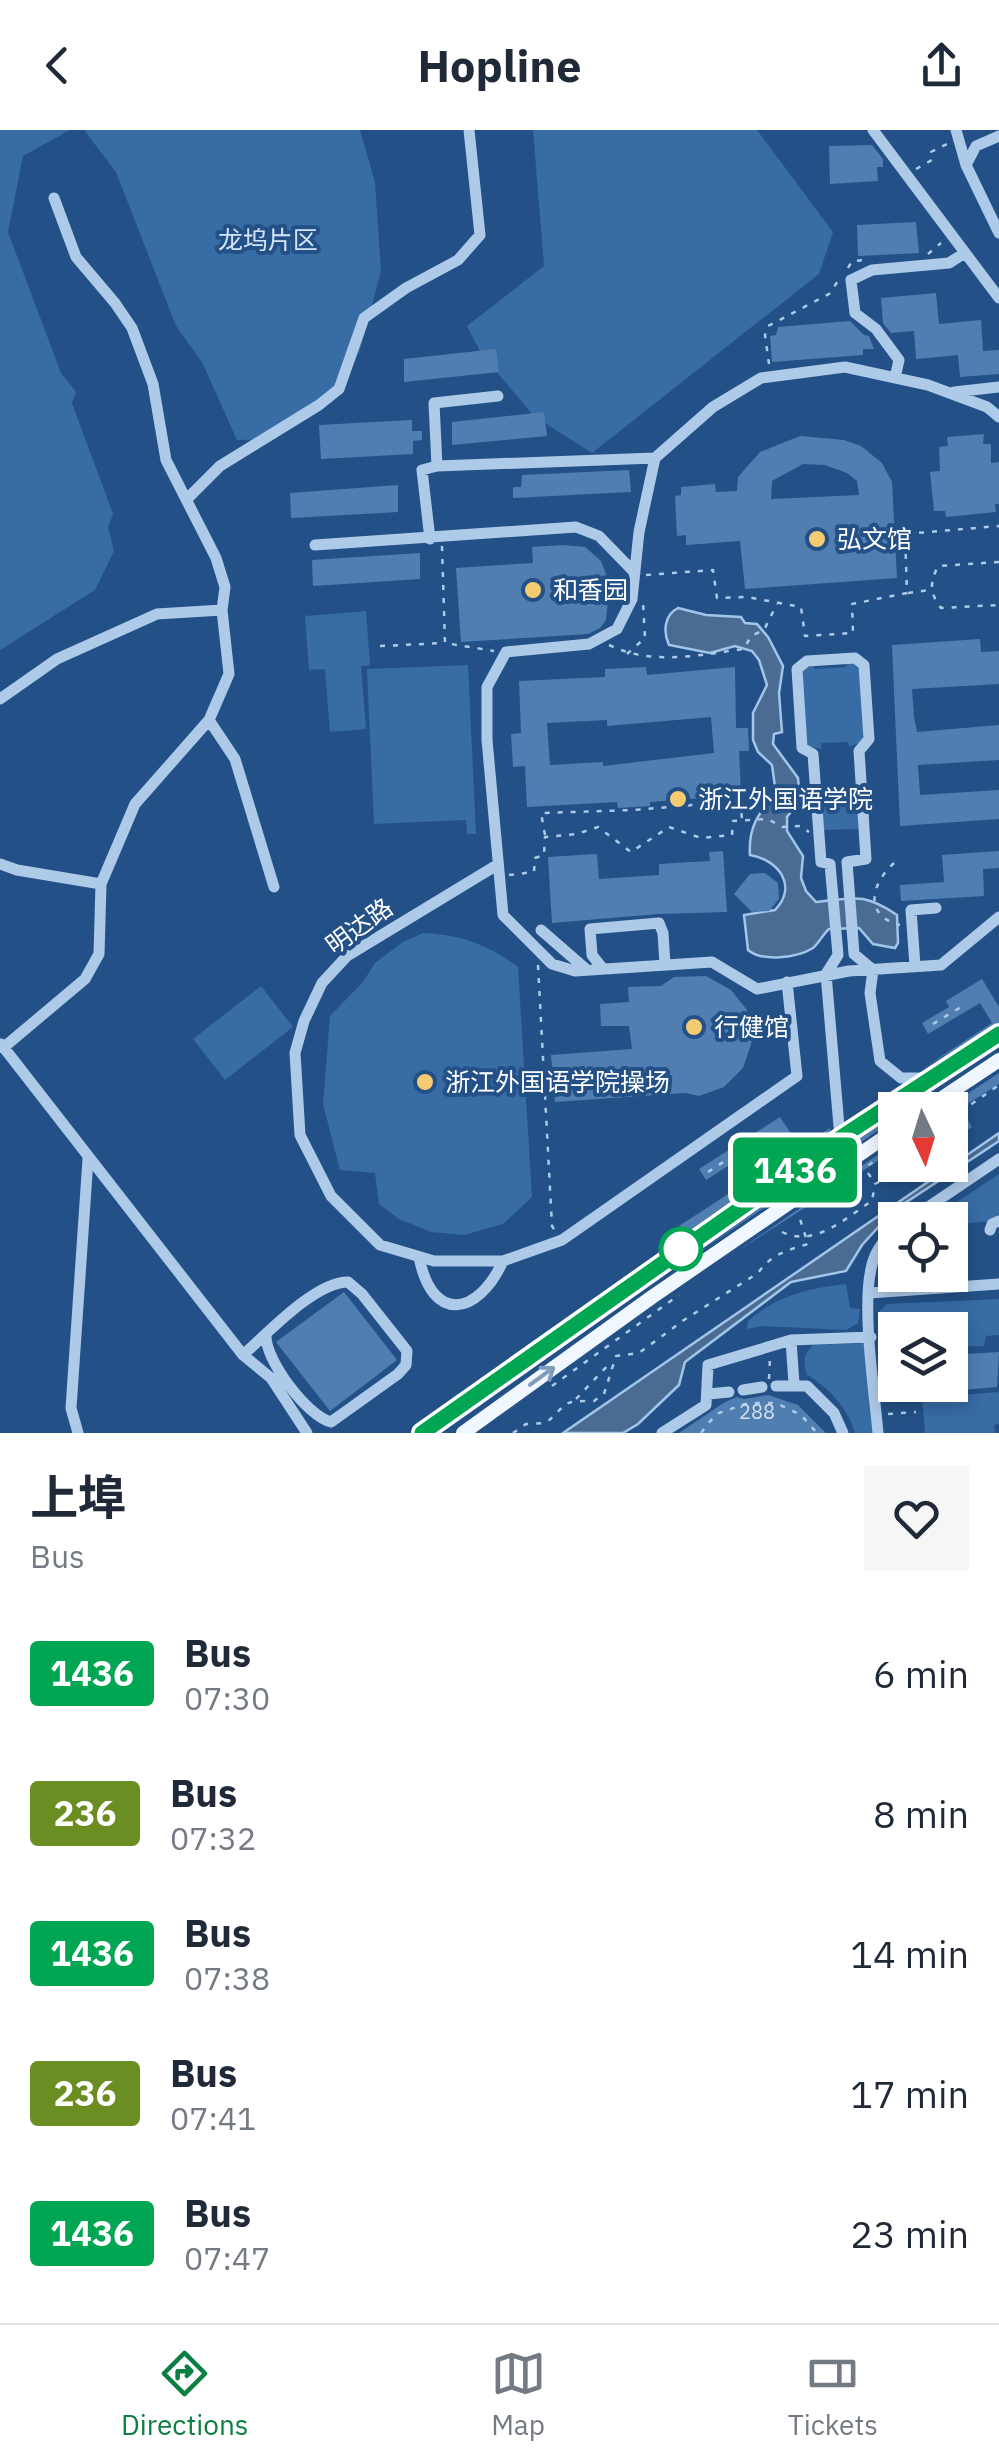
<!DOCTYPE html>
<html lang="en">
<head>
<meta charset="utf-8">
<style>
  body { margin:0; font-family:"IBM Plex Sans","Noto Sans SC",sans-serif; background:#f6f6f7; color:#1f2937; height:100vh; display:flex; flex-direction:column; font-size:38px; white-space:nowrap }
  * { box-sizing:border-box; margin:0 }
  p { font-size:32px; color:#747a83 }
  .icon { flex:none; width:55px; height:55px; fill:none; stroke:currentColor; stroke-width:2; stroke-linecap:round; stroke-linejoin:round }
  .map { position:relative; height:1303px; overflow:hidden }
  .panel { display:flex; flex-direction:column; background:#fff; flex:1 }
  .panel>* { flex:none }
  .badge { padding:0 20px; border-radius:8px; font-size:35px; line-height:65px }
  .needle { width:65px; rotate:176deg }
  .tools { position:absolute; left:878px; top:962px; display:grid; gap:20px }
  .tools a { display:grid; place-items:center; width:90px; height:90px; border-radius:0px; background:#fff; box-shadow:0 5px 15px #0003; font-size:50px }
  .map>.badge { position:absolute; translate:-50% -50%; box-shadow:0 0 0 5px #fff }
  .round { display:grid; place-items:center; flex:none; width:105px; height:105px; border-radius:0px; background:#f6f6f7 }
  .summary { display:flex; align-items:center; justify-content:space-between; height:170px; padding:0 30px }
  h1 { font-size:48px; font-weight:700; line-height:75px }
  ul { padding:0; list-style:none }
  li { display:flex; align-items:center; gap:30px; height:140px; padding:0 30px }
  li div { flex:1 }
  li b { display:block; font-size:38px }
  li em { font-style:normal }
  li .badge { min-width:110px; font-weight:700; text-align:center }
  header { display:flex; justify-content:space-between; align-items:center; height:130px; padding:0 30px; background:#fff; font-size:45px; font-weight:700 }
  .tabs { display:flex; justify-content:space-around; align-items:center; height:140px; border-top:2px solid #e0e1e3; background:#fff; font-size:28px; color:#747a83 }
  .tabs a { display:grid; justify-items:center; gap:5px }
  .tabs .current { color:#0b8043 }
  .map>svg:first-child { display:block }
</style>
</head>
<body>
<header><svg class="icon" aria-label="back" viewBox="0 0 24 24"><path d="M15 5l-7 7 7 7"/></svg>Hopline<svg class="icon" aria-label="share" viewBox="0 0 24 24"><path d="M12 15V3M7 8l5-5 5 5M5 13v7h14v-7"/></svg></header>
<div class="map">
<svg width="999" height="1303" viewBox="0 0 999 1303">
  <rect width="100%" height="100%" fill="#235187"/>
  <!-- green -->
  <path fill="#376ca4" d="M0,0H70L23,26L8,102L61,243L76,262L72,273L113,384L108,397L114,421L95,460L0,520Z
    M84,0H360L375,52L381,141L360,220L341,259L303,284L275,309L237,310L202,232L176,196L116,42Z
    M533,0H757L833,102L819,144L592,323L534,286L482,225L467,196L544,136Z
    M366,481L370,535L361,536L366,599L330,602L325,539L309,540L305,486Z
    M847,532L855,533L860,539L864,611L849,617L848,612L821,613L822,619L807,616L801,541L814,535V539L846,537Z
    M468,535L476,704H467L466,690L374,694L367,539Z
    M857,664L858,699L823,700L821,666Z
    M423,803C458,804 490,815 518,837L532,1067L503,1094L464,1105L431,1102L399,1089L379,1074L375,1043L340,1040L323,974L330,886L363,852L375,833L403,812Z
    M261,856L293,897L225,950L193,909Z
    M999,1044V1088L990,1091L952,1095L955,1153L891,1158C870,1146 883,1128 895,1113V1145H950V1090H930Z
    M846,1154L850,1178L860,1179L858,1193L846,1200L763,1196L747,1199L748,1191C777,1166 808,1158 846,1154Z
    M999,1169V1205L986,1206L984,1216L950,1217V1200H895V1219L881,1220L879,1182L887,1174Z
    M864,1213L873,1303H855C848,1279 829,1257 807,1245C803,1232 803,1225 813,1215Z
    M999,1262V1294L994,1295L995,1303H925L922,1268Z"/>
  <!-- water -->
  <path fill="#4b6c92" stroke="#a2c5ea" stroke-width="2.5" d="M678,478L706,485L741,487L745,493L757,494L768,507L783,536L779,563L782,602L774,604L773,614L798,648L800,670L787,687V701L803,726L801,748L806,761L816,772C854,768 863,762 897,785L898,813L895,818L873,814L859,798L829,799C823,804 819,813 813,818C797,828 762,832 748,820L744,785L775,780C798,756 779,730 750,725C748,698 758,683 776,664L772,635L758,622L753,610V583L767,555L759,530L752,521L735,516L710,523L669,515C663,502 664,485 678,478Z
    M999,1003V1011L893,1081L862,1115L846,1141L791,1152L685,1232L679,1255L638,1294L623,1303H563Z"/>
  <!-- building -->
  <path fill="#507eb1" fill-rule="evenodd" d="M872,15L883,29V37H877L878,51L830,54L829,16Z
    M916,92L919,123L858,126L857,95Z
    M936,163L939,194L981,190L983,221L999,220V244L960,247L958,225L916,229L914,201L891,203L883,193L881,168Z
    M850,191L864,205L869,206L874,219H863V225L772,232L770,206L776,205L778,197Z
    M496,219L499,242L404,252V229Z
    M544,282L547,306L452,315V292Z
    M412,290V301H422V310L413,311V324L321,329L319,295Z
    M984,304L983,314H991V333L999,332V374H995L996,382L946,387L945,381H934L930,342L940,341L939,317L948,316L947,307Z
    M800,306L844,310L861,316L882,333L892,352L897,448L745,459L740,411L686,415V405L677,406L675,366L681,365V357L715,354L716,362L737,361L738,347L760,322ZM803,334L825,335L847,343L857,351L859,365L771,369L772,351Z
    M629,340L631,362L513,368V357H521L522,345Z
    M398,355V382L291,388L290,363Z
    M563,415L585,417L601,431L608,449V470L606,490L600,498L588,504L461,512L456,438L533,433L532,417Z
    M420,423V449L313,456L312,430Z
    M980,509L981,522L999,521V554L912,559L914,587L917,602L999,595V630L918,635L920,665L999,660V689L900,696L892,515Z
    M646,537L647,545L735,537L736,598H748L749,621H739L741,665L650,672V676L618,678L617,672L527,677L525,636L513,637L511,604L521,603L519,551L605,547V539ZM711,587L714,623L603,636V632L550,635L547,593L607,590V596Z
    M723,721L727,782L658,784L552,793L548,727L597,724L599,749L659,745V734L710,731L709,722Z
    M999,721V738L983,739L984,766L901,771L900,755L944,752L942,725Z
    M765,743L778,753L779,769L769,781L752,782L734,764L750,744Z
    M706,846L731,860L747,880L753,908L743,938L724,957L699,966L686,963L555,972L551,925L632,919L629,896H601L600,874L629,872L628,857L661,856L674,847Z
    M982,849L999,877V893L922,939L992,893L980,873L928,904L922,893L949,877L946,871Z
    M999,943V954L961,978L972,997L950,1011V994L953,992L950,980H943Z
    M895,985V989L696,1124L846,1017Z
    M780,987L800,1017L830,998V1002L684,1105L679,1096L788,1025L775,1006L706,1050L699,1039Z
    M895,1013V1020L736,1122Z
    M344,1162L397,1230L330,1281L276,1212Z
    M999,1222L997,1257L950,1261V1225Z
    M768,1265L798,1275L826,1303H679L725,1272L737,1267L744,1269Z"/>
  <g fill="none" stroke-linecap="round" stroke-linejoin="round">
    <!-- path -->
    <path stroke="#aecae9" stroke-width="2.5" stroke-dasharray="5 8" stroke-linecap="butt" d="M916,39L932,30L931,22L949,13
      M928,124L941,113
      M848,138L852,131L866,130
      M769,234L765,205L768,196L829,164L840,148
      M442,416L445,513L494,521
      M999,432L938,436C930,453 929,462 941,478L999,475
      M646,445L713,440L717,468L747,467L801,477L805,506L853,503L852,474L907,463L905,404L999,396
      M908,463L930,460
      M609,515C653,536 698,525 744,519L751,506L764,500L777,474
      M380,516L444,513
      M627,524L645,508L643,472
      M545,705L541,683L634,680L740,671L742,689
      M894,733C872,753 862,785 900,795
      M509,745L534,742L535,728L544,725L545,707L577,704L598,697L631,722L669,697L701,708L732,705L733,691L768,689L782,697L800,696L809,702
      M538,835L552,1096L555,1101
      M933,894L966,874
      M950,989L999,955
      M890,1028L895,1035
      M708,1042L740,1021
      M868,1043L874,1052
      M847,1050L895,1017
      M782,1102C815,1118 845,1088 872,1071L875,1054L895,1044L897,1038
      M769,1249L770,1227
      M552,1256L679,1165
      M576,1269L611,1232
      M888,1284L916,1282
      M513,1303L526,1294L546,1293C570,1272 560,1271 594,1271L604,1264L616,1226L639,1223L684,1190L758,1143C771,1124 788,1120 808,1114L800,1089
      M701,1303L716,1284L748,1273H776L801,1285L817,1303"/>
    <!-- minor -->
    <path stroke="#aecae9" stroke-width="11" d="M873,0L999,168
      M956,0L966,35L999,103
      M966,35L976,16L999,6
      M895,248L899,230L876,199L855,183L851,150L872,140L949,133L963,124
      M954,262L999,257
      M999,287L987,277L928,255L845,237L761,248L713,277L655,328L639,402L632,469L617,499L589,514L506,522L487,557V610L503,785L552,834L575,841L712,832L757,859L849,841L941,835L999,787
      M437,336L655,328
      M187,369L220,336L319,275L339,259L364,188L406,158L458,130L480,105L469,0
      M430,409L422,340L437,336L434,273L498,266
      M315,415L576,397L599,406L635,443
      M0,569L57,529L157,484L222,480
      M209,590L235,629L274,757
      M0,734L17,740L101,754
      M497,735L347,826L322,853L304,891L295,923L300,1005L331,1066L380,1115L434,1131H503L562,1110L797,946L787,852
      M541,800L587,840
      M915,836L911,780L936,778
      M603,839L592,825L590,799L659,793L663,803L665,835
      M1,914L243,1225L271,1248L307,1303
      M3,918L85,849L99,824L101,754L135,674L209,590L229,544L222,480L225,457L216,428L166,330L153,254L132,198L115,173L76,127L54,68
      M840,1008L826,844L838,825L830,734L821,732L813,624L802,618L797,539L807,531L855,528L864,535L869,609L859,621L866,729L847,732L854,824L873,840L870,863L880,931L901,948H930
      M909,1090L999,1029
      M990,1100L992,1094L999,1091
      M419,1127C432,1194 478,1186 503,1131
      M869,1163L999,1154
      M243,1225C268,1203 315,1152 348,1152L362,1164L407,1221L406,1235L398,1244L331,1292C307,1286 265,1230 266,1205
      M794,1254L791,1210L871,1207
      M776,1256H807L834,1283L843,1303
      M743,1260L762,1257
      M709,1264L729,1262
      M78,1303L71,1278L88,1029
      M662,1303L706,1275L708,1235L791,1210
      M878,1303C874,1259 862,1179 871,1139C874,1123 883,1110 895,1100"/>
    <!-- major -->
    <path stroke="#f1f7fe" stroke-width="14" d="M924,980L999,930
      M422,1303L840,1008L999,904
      M463,1303L652,1167L895,1000"/>
  </g>
  <!-- one-way arrows -->
  <defs><path id="oneway-shaft" d="M-6 0H5M1.5-3L5.5 0L1.5 3" fill="none" stroke-width="1.6" stroke-linecap="round" stroke-linejoin="round" transform="scale(2.5)"/></defs>
  <use stroke="#809cbd" href="#oneway-shaft" transform="translate(542 1246) rotate(-36)"/>
  <g fill="none" stroke-linecap="round" stroke-linejoin="round">
    <defs>
      <path id="line" d="M422,1303L840,1008L999,904"/>
    </defs>
    <!-- line casing -->
    <use href="#line" stroke="#fff" stroke-width="22"/>
    <!-- line -->
    <use href="#line" stroke="#00a651" stroke-width="15"/>
  </g>
  <!-- markers -->
  <g fill="#f4cb71" stroke="#235187" stroke-width="4">
    <circle cx="817" cy="409" r="10"/>
    <circle cx="533" cy="460" r="10"/>
    <circle cx="678" cy="669" r="10"/>
    <circle cx="694" cy="897" r="10"/>
    <circle cx="425" cy="952" r="10"/>
  </g>
  <circle fill="#fff" stroke="#00a651" stroke-width="5" cx="681" cy="1119" r="20"/>
  <g text-anchor="middle" stroke-width="8" stroke-linejoin="round" paint-order="stroke">
    <!-- number labels -->
    <g font-size="20" fill="#d3dfec">
      <text x="757" y="1289">288</text>
    </g>
    <!-- park labels -->
    <g font-size="25" fill="#d2e4f7" stroke="#235187">
      <text x="268" y="119">龙坞片区</text>
    </g>
    <!-- poi labels -->
    <g font-size="25" fill="#fff" stroke="#235187" text-anchor="start">
      <text x="837" y="418">弘文馆</text>
      <text x="553" y="469">和香园</text>
      <text x="698" y="678">浙江外国语学院</text>
      <text x="714" y="906">行健馆</text>
      <text x="445" y="961">浙江外国语学院操场</text>
    </g>
    <!-- street labels -->
    <g font-size="25" fill="#fff" stroke="#235187">
      <text transform="translate(359 796) rotate(-36)" y="9">明达路</text>
    </g>
  </g>
</svg>
<div class="tools">
<a><svg class="needle" viewBox="-14 -14 28 28"><path d="M0-13l5 13h-10z" fill="#e53935"/><path d="M0 13l5-13h-10z" fill="#747a83"/></svg></a>
<a><svg class="icon" aria-label="locate" viewBox="0 0 24 24"><circle cx="12" cy="12" r="6"/><path d="M12 2v4M12 18v4M2 12h4M18 12h4"/></svg></a>
<a><svg class="icon" aria-label="layers" viewBox="0 0 24 24"><path d="M12 4l9 5-9 5-9-5zM3 14l9 5 9-5"/></svg></a>
</div>
<b class="badge" style="left:795px;top:1040px;background:#00a651;color:#fff">1436</b>
</div>
<section class="panel">
<div class="summary"><div><h1>上埠</h1><p>Bus</p></div><a class="round"><svg class="icon" aria-label="heart" viewBox="0 0 24 24"><path d="M12 20l-8-8c-3-5 5-10 8-4 3-6 11-1 8 4z"/></svg></a></div>
<ul>
<li><span class="badge" style="background:#00a651;color:#fff">1436</span><div><b>Bus</b><p>07:30</p></div><em>6 min</em></li>
<li><span class="badge" style="background:#6b8e23;color:#fff">236</span><div><b>Bus</b><p>07:32</p></div><em>8 min</em></li>
<li><span class="badge" style="background:#00a651;color:#fff">1436</span><div><b>Bus</b><p>07:38</p></div><em>14 min</em></li>
<li><span class="badge" style="background:#6b8e23;color:#fff">236</span><div><b>Bus</b><p>07:41</p></div><em>17 min</em></li>
<li><span class="badge" style="background:#00a651;color:#fff">1436</span><div><b>Bus</b><p>07:47</p></div><em>23 min</em></li>
</ul>
</section>
<nav class="tabs">
<a class="current"><svg class="icon" aria-label="directions" viewBox="0 0 24 24"><path d="M12 3l9 9-9 9-9-9zM9 14v-3h6M13 9l2 2-2 2"/></svg>Directions</a>
<a><svg class="icon" aria-label="map" viewBox="0 0 24 24"><path d="M3 6l6-2 6 2 6-2v14l-6 2-6-2-6 2zM9 4v14M15 6v14"/></svg>Map</a>
<a><svg class="icon" aria-label="tickets" viewBox="0 0 24 24"><path d="M3 7h18v10H3zM15 7v10"/></svg>Tickets</a>
</nav>
</body>
</html>
